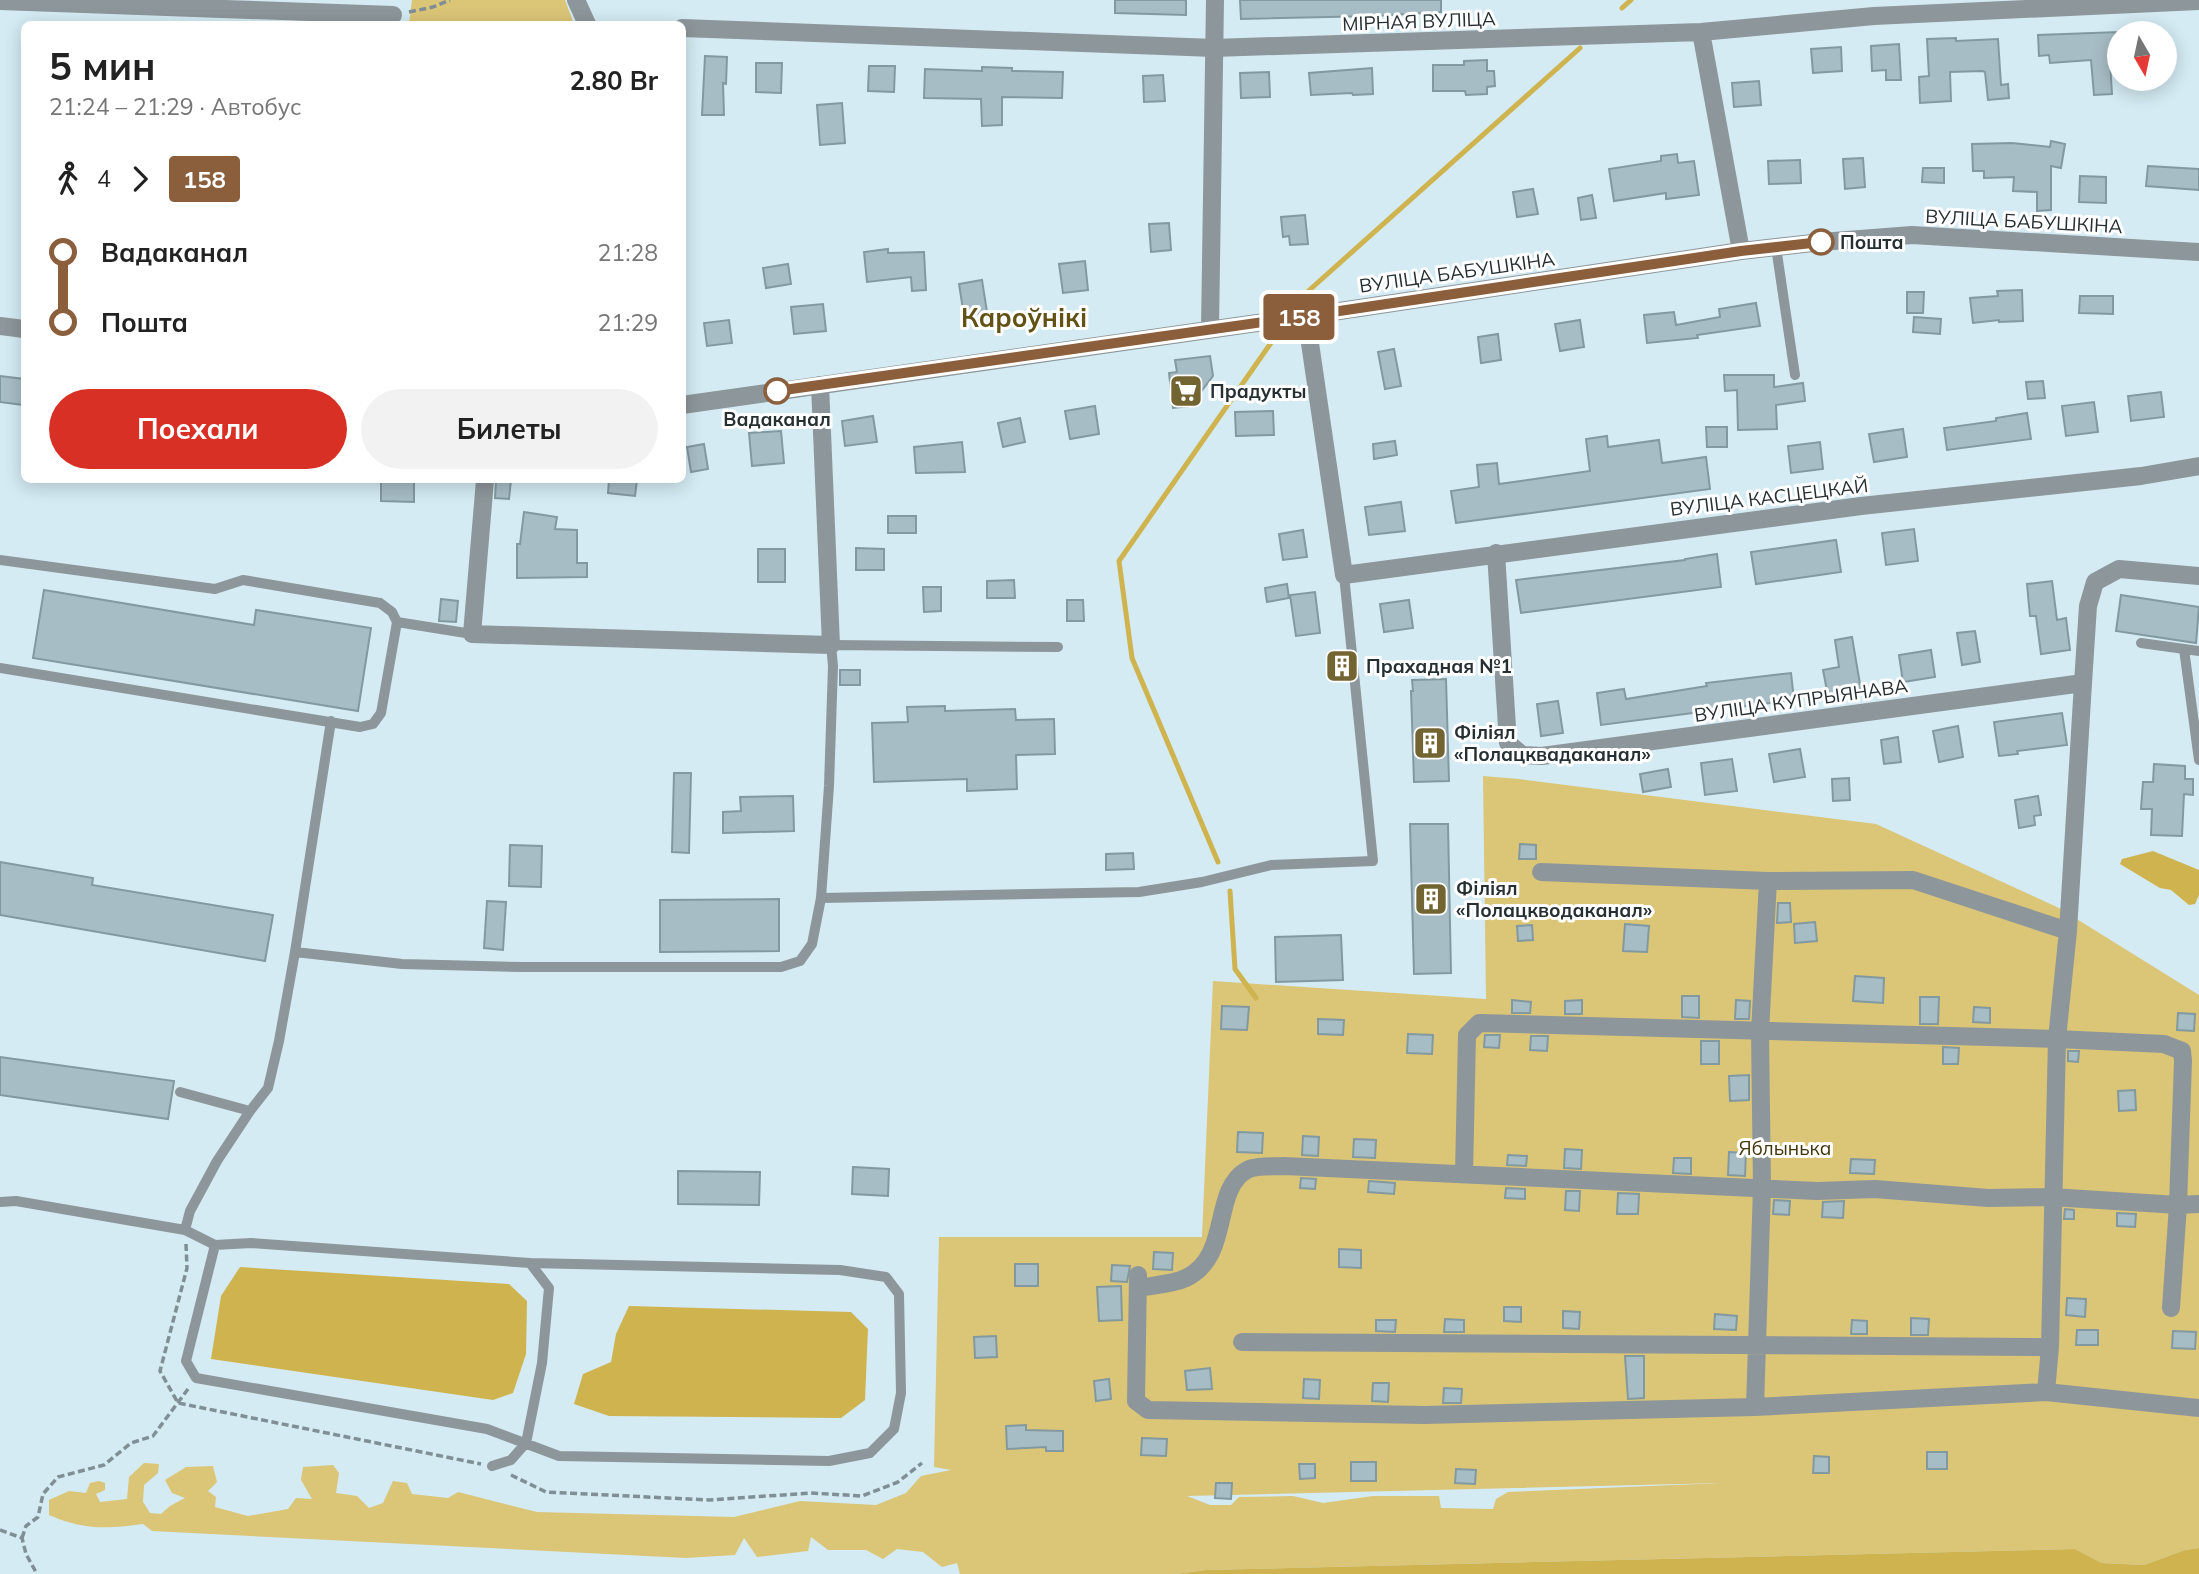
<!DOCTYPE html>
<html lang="ru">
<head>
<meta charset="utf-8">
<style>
  body { margin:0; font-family:Mulish,sans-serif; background:#f2f2f2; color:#222; height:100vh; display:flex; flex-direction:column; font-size:26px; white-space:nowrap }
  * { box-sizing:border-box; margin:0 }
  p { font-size:23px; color:#767676 }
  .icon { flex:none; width:38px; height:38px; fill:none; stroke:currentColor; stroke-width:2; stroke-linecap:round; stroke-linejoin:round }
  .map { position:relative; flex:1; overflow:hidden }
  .sheet { position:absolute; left:21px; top:21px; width:665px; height:462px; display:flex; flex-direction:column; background:#fff; border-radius:10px; box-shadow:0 4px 18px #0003 }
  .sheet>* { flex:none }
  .badge { padding:0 14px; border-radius:5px; font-size:24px; line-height:46px }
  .needle { width:46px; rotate:171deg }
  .fabs { position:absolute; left:2107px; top:21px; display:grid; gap:14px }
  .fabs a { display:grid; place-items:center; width:70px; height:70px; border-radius:50%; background:#fff; box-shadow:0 4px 18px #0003; font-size:35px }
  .map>.badge { position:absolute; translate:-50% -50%; box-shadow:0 0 0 4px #fff }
  .legs { display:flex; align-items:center; gap:10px; height:77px; padding:0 28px; font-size:23px }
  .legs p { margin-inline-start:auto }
  .summary { display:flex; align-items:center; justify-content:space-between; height:119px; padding:0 28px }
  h1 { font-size:38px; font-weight:700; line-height:52px }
  .button { display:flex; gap:14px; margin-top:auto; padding:14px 28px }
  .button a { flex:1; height:80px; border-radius:42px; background:#d93025; color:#fff; font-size:28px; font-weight:700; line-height:80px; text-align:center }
  .button a+a { background:#f2f2f2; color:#222 }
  ul { padding:0 28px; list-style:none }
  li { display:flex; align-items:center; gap:24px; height:70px; font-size:26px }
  li i { display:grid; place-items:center; width:10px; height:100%; margin:0 9px; background:currentColor }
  li i::after { content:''; width:18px; height:18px; margin:-9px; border:5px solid; border-radius:50%; background:#fff }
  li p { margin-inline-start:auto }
  li:first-child i { background:linear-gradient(#0000 50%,currentColor 0) }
  li:last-child i { background:linear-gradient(currentColor 50%,#0000 0) }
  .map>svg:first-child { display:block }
</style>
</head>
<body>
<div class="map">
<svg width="2199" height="1574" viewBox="0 0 2199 1574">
  <rect width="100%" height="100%" fill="#d4ebf3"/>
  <!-- green -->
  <path fill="#dbc577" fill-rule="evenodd" d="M412,0H565L574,24H409Z
    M1483,776L1519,779L1876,824L2059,908L2199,995V1548L2185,1550L2144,1565L2102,1563L2075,1549L1206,1570L1176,1574H960L957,1563L942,1567L923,1552L897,1549L883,1559L866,1550H828L811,1537L808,1551L757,1557L744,1538L735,1555L686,1558L152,1531L143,1524C105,1529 84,1530 49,1515V1500L69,1491L86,1493L90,1483L99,1481L105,1483V1490L96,1494L100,1502L127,1499L129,1477L144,1463L159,1464L158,1473L144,1485L143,1502L150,1513L161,1514L170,1506L185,1498L172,1493L165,1480L186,1467L213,1466L217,1482L208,1491L216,1497L215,1507L248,1516L288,1509L296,1498L312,1499L301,1480L303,1467L333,1465L339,1473L336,1493L357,1496L369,1508L383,1503L393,1481L407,1483L412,1494L448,1498L458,1492L537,1512L734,1517L800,1501L876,1505L906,1493L921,1476L951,1470L934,1467L939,1237H1202L1213,981L1486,999ZM1722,1483L1508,1492L1496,1499L1493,1509L1441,1508L1439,1496H1373L1323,1503L1293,1496L1239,1497L1231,1505H1210L1187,1496Z"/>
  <!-- water -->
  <path fill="#cfb34e" d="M2153,851L2199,870V895L2195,904L2189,905L2171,890L2160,888L2120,864L2122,859Z
    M240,1267L509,1284L527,1301L526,1354L513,1393L493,1400L211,1359L221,1296Z
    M629,1306L851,1312L868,1329L865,1400L841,1418L609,1416L574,1404L583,1374L611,1362L616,1334Z
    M2199,1548V1574H1176L1206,1570L2075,1549L2102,1563L2144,1565L2185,1550Z"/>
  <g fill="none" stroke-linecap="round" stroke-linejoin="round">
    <!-- stream -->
    <path stroke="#cfb34e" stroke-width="5" d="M1622,8L1631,0
      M1305,294L1580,48
      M1218,862L1132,658L1119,561L1273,340
      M1230,891L1235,969L1256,998"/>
  </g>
  <!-- building -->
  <path fill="#a7bdc5" stroke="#8399a0" stroke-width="2" d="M1115,0H1186V15L1115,13Z
    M1240,0H1441V12L1375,16L1241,19Z
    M2119,32V62H2110L2112,94L2094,95L2091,60L2050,63L2049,55L2039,56L2038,35Z
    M1956,38V41L1998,39L2001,85L2008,84L2009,98L1988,100L1985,72L1982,71L1950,72L1951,101L1920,103L1919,77L1929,76L1927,39Z
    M1899,44L1901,80H1886V70L1872,71L1871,46Z
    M1841,47L1842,71L1813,73L1811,49Z
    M705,56L727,57L726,84L723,83L724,115H702Z
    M1487,60V71H1494L1495,86L1487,87V94L1466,95L1465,91H1433V65H1464V61Z
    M756,63H782L781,93L756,92Z
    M869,66H895L894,92L868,91Z
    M982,67L1012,68V71L1063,72L1062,98L1002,97V125L982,126L981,99L924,98L925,69L982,71Z
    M1372,68L1373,94L1353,95L1352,93L1311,95L1309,73Z
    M1269,72L1270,97L1241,98L1240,73Z
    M1163,75L1165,101L1144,102L1143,76Z
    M1759,81L1761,105L1734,107L1732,83Z
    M842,103L845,143L820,145L817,105Z
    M2051,141L2065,144L2061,168L2051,166V210L2037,211V192L2013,191L2014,177L1984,178V171H1973L1972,144L2012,143L2050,147Z
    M1677,154L1678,163L1694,161L1699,195L1666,199V193L1614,201L1609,169L1661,161V156Z
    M1863,158L1865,187L1845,189L1843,159Z
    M1800,160L1801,183L1769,184L1768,161Z
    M2148,166L2199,169V190L2146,186Z
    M1923,168H1944V183L1922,182Z
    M2080,176L2106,177V203L2079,202Z
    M1533,189L1538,214L1517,217L1513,192Z
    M1592,195L1596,218L1581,220L1578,198Z
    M1305,215L1308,244L1290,245L1289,236L1283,237L1281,217Z
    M1169,223L1171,250L1151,252L1149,224Z
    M888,249V253L924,252L926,290L912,291L911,277L867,282L864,252Z
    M1085,261L1088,290L1063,293L1059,264Z
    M788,264L791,284L766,288L763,268Z
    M982,280L987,312L964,316L959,284Z
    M2022,290L2023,321L1999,322V320L1973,323L1970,298L1998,296L1997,291Z
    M1907,292H1924L1923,313H1907Z
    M2080,296H2113V314L2079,313Z
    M1756,303L1760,326L1697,335L1698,338L1647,343L1644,315L1674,312L1676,325L1720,317L1719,309Z
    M823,304L826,331L794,334L791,307Z
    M1914,317L1941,319L1940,334L1913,332Z
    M729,320L732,343L707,346L704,323Z
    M1580,320L1584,347L1560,351L1555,324Z
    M1498,334L1501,360L1481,363L1478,337Z
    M1394,349L1401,386L1385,389L1378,352Z
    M1210,356L1213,376L1190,406L1173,408L1169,373L1177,372L1175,360Z
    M1724,375H1774V387L1803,383L1805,401L1776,405L1777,429L1738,430L1737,390L1725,391Z
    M0,376L24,379V405L0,402Z
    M2043,381L2045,398L2028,399L2026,382Z
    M2161,392L2164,417L2131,421L2128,396Z
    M2094,402L2098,432L2066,436L2062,406Z
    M1095,406L1099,434L1070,439L1065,411Z
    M1273,411L1274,435L1236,436L1235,412Z
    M2027,413L2031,439L1947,450L1944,428L1996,421V418Z
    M873,416L877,442L845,446L842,421Z
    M1020,418L1025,442L1003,447L998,423Z
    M1706,427H1727V447H1707Z
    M1903,429L1907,457L1874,462L1869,434Z
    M781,431L784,463L752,466L749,433Z
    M1607,436L1608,447L1659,440L1662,463L1706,457L1710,489L1456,523L1451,491L1479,487L1477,465L1497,463L1499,484L1590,471L1586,439Z
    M1395,441L1397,455L1374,459L1373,444Z
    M962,442L965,472L916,473L914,447Z
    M1820,442L1823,469L1791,473L1788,446Z
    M704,444L708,469L691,472L687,447Z
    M381,480L414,481V502L381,501Z
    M496,480H511L509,499L495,498Z
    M609,480H637L635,496L608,493Z
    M1401,502L1405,531L1369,535L1365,507Z
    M524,512L557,517L555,529L577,530V563H587V577L517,578V544H520Z
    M888,516H916V533H888Z
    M1914,529L1918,561L1886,565L1882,533Z
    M1303,530L1307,557L1283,560L1279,534Z
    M1836,540L1841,572L1756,584L1751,552Z
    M856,548L884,549V570H856Z
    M758,549H785V582H758Z
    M1717,554L1721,587L1521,613L1516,580L1685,560V559Z
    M1014,580L1015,598H987V581Z
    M2052,581L2057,620L2066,618L2070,650L2041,654L2036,616H2030L2027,584Z
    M1287,584L1289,598L1267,602L1265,588Z
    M923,587H941V611L924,612Z
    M44,590L254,625L256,610L371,628L358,711L33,658Z
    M1315,592L1320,633L1296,636L1290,595Z
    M2121,595L2199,607L2196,643L2116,631Z
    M441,599L458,601L456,622L439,621Z
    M1067,600H1083L1084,621H1067Z
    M1409,600L1413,628L1384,632L1380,604Z
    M1975,631L1980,662L1962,665L1957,633Z
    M1852,637L1861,690L1828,696L1823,670L1839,667L1835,640Z
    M1931,650L1935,677L1903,682L1899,655Z
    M840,670H860V685H840Z
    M1791,673L1794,700L1601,725L1597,693L1624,689L1626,699L1707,686L1706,683Z
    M1446,679L1449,781L1414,782L1411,691H1413L1412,680Z
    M1558,701L1563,733L1541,736L1537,704Z
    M945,706V711L1015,709L1016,720L1054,719L1055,754L1016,755L1017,789L967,791V779L874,782L872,723L908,722L907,707Z
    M2062,713L2067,745L2017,751L2018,754L1999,756L1994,722Z
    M1958,726L1963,757L1939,762L1933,731Z
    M1898,737L1901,762L1884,764L1881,740Z
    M1800,749L1805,777L1774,782L1769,754Z
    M1732,759L1737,791L1705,795L1701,763Z
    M2154,764L2185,766V779H2193V795L2184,794L2182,836L2151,835L2152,809H2141L2143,782H2153Z
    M1668,769L1671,787L1643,792L1640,774Z
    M674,773H691L689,853L672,852Z
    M1849,778L1850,800L1833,801L1832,779Z
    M793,796L794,831L723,833V812L741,811L740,797Z
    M2038,796L2041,815L2034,816L2035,825L2019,828L2015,800Z
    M1410,824H1448L1451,973L1414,974Z
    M1520,844L1536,845V859H1519Z
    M510,845L542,846L541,887L509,886Z
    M1133,853L1134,869L1106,870V854Z
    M0,862L93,878L92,885L273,915L265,961L0,915Z
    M779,899V951L660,952V900Z
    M487,901L506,902L503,950L484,948Z
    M1778,903H1790L1791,922L1777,923Z
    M1815,922L1817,941L1795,943L1794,924Z
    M1625,924L1649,926L1647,952L1623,951Z
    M1532,925L1533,940L1518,941L1517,926Z
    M1341,935L1343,980L1276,982L1275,937Z
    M1855,976L1884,978L1883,1003L1853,1001Z
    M1682,996H1699V1018L1682,1017Z
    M1920,997H1939L1938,1024H1920Z
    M1512,1000L1531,1002L1530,1013H1512Z
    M1582,1000V1014H1565V1001Z
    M1736,1000L1750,1001L1749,1019H1735Z
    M1222,1006L1249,1007L1247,1030L1221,1029Z
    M1974,1007L1990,1008V1023L1973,1022Z
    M2178,1013L2195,1014L2194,1031L2177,1030Z
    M1318,1019L1344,1020L1343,1035L1318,1034Z
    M1408,1034L1433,1035L1432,1054L1407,1053Z
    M1485,1035H1500L1499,1048L1484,1047Z
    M1531,1036H1548L1547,1051L1530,1050Z
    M1701,1041H1719V1064H1701Z
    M1943,1047L1959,1048L1958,1064H1943Z
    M2068,1051H2079L2078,1062L2068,1061Z
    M0,1057L174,1081L168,1119L0,1095Z
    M1749,1075V1100L1730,1101L1729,1076Z
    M2135,1090L2136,1110L2119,1111L2118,1091Z
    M1238,1132L1263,1133L1262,1153L1237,1152Z
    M1303,1136L1319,1137L1318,1156L1302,1155Z
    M1354,1139L1376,1140L1375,1158L1353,1157Z
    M1565,1149L1582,1150L1581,1169L1564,1168Z
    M1729,1152L1746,1153L1745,1176L1728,1175Z
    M1508,1155L1527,1156L1526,1166L1507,1165Z
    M1674,1158H1691V1174L1673,1173Z
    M1851,1159L1875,1160L1874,1174L1850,1173Z
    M853,1167L889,1169L888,1196L852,1194Z
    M678,1171L760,1172L759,1205L678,1204Z
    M1301,1178L1316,1179L1315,1189L1300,1188Z
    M1369,1181L1395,1183L1394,1194L1368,1192Z
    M1506,1188L1525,1189V1199L1505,1198Z
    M1566,1191H1580L1579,1211L1565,1210Z
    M1618,1193L1639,1194L1638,1214H1617Z
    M1774,1200L1790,1201L1789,1215L1773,1214Z
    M1844,1201L1843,1218L1822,1217L1823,1202Z
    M2065,1209L2074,1210V1219H2064Z
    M2117,1213L2136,1214L2135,1227L2117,1226Z
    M1339,1249L1361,1250V1268L1339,1267Z
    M1154,1252L1173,1253L1172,1270L1153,1269Z
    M1015,1264H1038V1286H1015Z
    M1112,1265L1130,1266L1127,1282L1111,1281Z
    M1121,1286L1122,1320L1099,1321L1097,1287Z
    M2067,1298L2086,1299L2085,1317L2066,1315Z
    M1504,1307H1521V1322L1504,1321Z
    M1563,1311L1580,1312L1579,1329L1563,1328Z
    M1715,1314L1737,1316L1736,1330L1714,1329Z
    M1911,1318L1929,1319L1928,1335H1911Z
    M1445,1319L1464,1320V1332H1444Z
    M1376,1320H1396L1395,1332L1376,1331Z
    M1852,1320L1867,1321V1334H1851Z
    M2077,1330H2098V1345H2076Z
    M2173,1331L2196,1332L2195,1349L2172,1348Z
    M996,1336L997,1357L975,1358L974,1337Z
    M1625,1356H1644V1398L1628,1399Z
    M1210,1368L1212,1389L1187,1390L1185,1371Z
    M1109,1379L1111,1399L1096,1401L1094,1381Z
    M1304,1379L1320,1380L1319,1399L1303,1398Z
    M1373,1383H1389L1388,1402L1372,1401Z
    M1444,1388L1462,1389L1461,1403H1443Z
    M1026,1425V1430L1063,1431V1451H1046V1447L1007,1449L1006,1426Z
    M1142,1438L1167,1439L1166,1456L1141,1455Z
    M1927,1452H1947V1469H1927Z
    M1814,1456L1829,1457V1473H1813Z
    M1351,1462H1376V1481H1351Z
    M1299,1464H1315V1478L1300,1479Z
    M1456,1469L1476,1470L1475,1484L1455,1483Z
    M1216,1483H1232L1231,1499L1215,1498Z"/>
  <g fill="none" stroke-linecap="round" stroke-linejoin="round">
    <!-- path -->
    <path stroke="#7f8f95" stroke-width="3.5" stroke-dasharray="7 3.5" stroke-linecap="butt" d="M409,12L433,7L450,0
      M186,1244L187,1268L160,1371L178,1403L481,1464
      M511,1475L546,1492L709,1500L811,1493L862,1496L898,1482L922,1463
      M0,1530L22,1538L26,1554L37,1574
      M22,1538L26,1526L38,1517L43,1494L58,1477L104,1465L131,1443L153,1436L188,1389"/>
    <!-- service -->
    <path stroke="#8d969a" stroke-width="10" d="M1776,247L1795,375
      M0,560L215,589L243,580L380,603L392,612L397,622L381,713L373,724L360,727L0,668
      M397,622L472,634
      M2141,643L2199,651
      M2184,649L2199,760
      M821,898L1139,892L1202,882L1271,865L1373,861L1344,575
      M295,952L402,964L522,967H781L800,961L812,944L821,898L829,786L833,666L831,645L1058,647
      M180,1092L250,1111
      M0,1202L16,1201L185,1230L215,1245L186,1361L196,1378L487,1429L559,1456L829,1461L870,1453L894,1429L901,1393L899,1294L886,1277L840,1270L530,1263L251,1243L215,1245
      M185,1230L190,1211L217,1161L250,1111L268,1088L279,1041L295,952L331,721
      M492,1466L511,1460L526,1443L542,1363L549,1288L530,1263"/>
    <!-- minor -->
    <path stroke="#8d969a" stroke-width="18" d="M576,0L587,24
      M0,1L393,15
      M682,28L1214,48L1701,32L1874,16L2199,1
      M1701,32L1741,251
      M1306,316L1344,575L1861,506L2141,476L2199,466
      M1210,328L1215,0
      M485,480L472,634L831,645L820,385
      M1496,553L1508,743L1522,755L1542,756L2083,683L2088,606L2095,582L2119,569L2199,576
      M1541,872L1768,881L1913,880L2068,931
      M1464,1174L1467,1035L1479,1023L2057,1039L2164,1044L2182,1051L2183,1061L2178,1205L2171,1308
      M1138,1275L1136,1401L1148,1410L1424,1415L1755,1407L2046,1392L2199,1408
      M1139,1288C1154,1285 1173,1284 1186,1278C1232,1256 1211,1190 1247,1170C1256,1165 1273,1167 1284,1166L1817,1191L1875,1189L1988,1198L2052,1197L2178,1205L2199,1204
      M1242,1342L2050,1347
      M2046,1392L2050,1347L2057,1039L2068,931L2083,683
      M1755,1407L1762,1188L1760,1032L1768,881"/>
    <!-- tertiary -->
    <path stroke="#8d969a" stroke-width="18" d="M0,326L24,329
      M682,405L1306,316L1741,251L1821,242L1912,235L2199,252"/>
  </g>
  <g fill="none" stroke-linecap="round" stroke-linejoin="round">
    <defs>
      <path id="line-1" d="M777,391L1306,316L1741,251L1821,242"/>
    </defs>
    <!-- line-1 casing -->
    <use href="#line-1" stroke="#fff" stroke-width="16"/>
    <!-- line-1 -->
    <use href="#line-1" stroke="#8b5e3c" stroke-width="10"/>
  </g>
  <!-- icons -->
  <defs>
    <symbol id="supermarket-square" viewBox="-11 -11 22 22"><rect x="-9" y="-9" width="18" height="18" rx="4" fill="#736532" stroke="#fff"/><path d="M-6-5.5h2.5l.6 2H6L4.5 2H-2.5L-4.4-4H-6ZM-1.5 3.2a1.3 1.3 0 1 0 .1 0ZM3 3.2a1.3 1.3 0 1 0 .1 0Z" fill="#fff"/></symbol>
    <symbol id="building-square" viewBox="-11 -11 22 22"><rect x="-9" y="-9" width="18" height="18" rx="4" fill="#736532" stroke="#fff"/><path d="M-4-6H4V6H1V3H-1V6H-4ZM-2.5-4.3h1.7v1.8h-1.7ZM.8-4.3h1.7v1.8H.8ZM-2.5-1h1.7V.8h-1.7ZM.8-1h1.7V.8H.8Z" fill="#fff"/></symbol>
  </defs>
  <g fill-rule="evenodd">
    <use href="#supermarket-square" x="1167" y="372" width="38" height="38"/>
    <use href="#building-square" x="1323" y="647" width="38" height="38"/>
    <use href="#building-square" x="1411" y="724" width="38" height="38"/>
    <use href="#building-square" x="1412" y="880" width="38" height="38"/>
  </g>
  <!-- markers -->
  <g fill="#fff" stroke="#8b5e3c" stroke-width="3.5">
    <circle cx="1821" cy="242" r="12"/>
    <circle cx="777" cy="391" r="12"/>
  </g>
  <g text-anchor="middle" stroke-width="6" stroke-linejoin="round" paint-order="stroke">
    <!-- street labels -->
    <g font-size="19" fill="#262f32" stroke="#fff">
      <text transform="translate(1419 21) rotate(-2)" y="7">МІРНАЯ ВУЛІЦА</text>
      <text transform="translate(2024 221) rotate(3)" y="7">ВУЛІЦА БАБУШКІНА</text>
      <text transform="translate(1457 272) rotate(-8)" y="7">ВУЛІЦА БАБУШКІНА</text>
      <text transform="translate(1769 497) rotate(-7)" y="7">ВУЛІЦА КАСЦЕЦКАЙ</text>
      <text transform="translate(1801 700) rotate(-8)" y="7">ВУЛІЦА КУПРЫЯНАВА</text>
    </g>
    <!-- stop labels -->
    <g font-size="19" font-weight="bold" fill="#262f32" stroke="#fff" text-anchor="start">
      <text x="1840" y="249">Пошта</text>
      <text x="777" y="426" text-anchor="middle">Вадаканал</text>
    </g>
    <!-- poi labels -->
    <g font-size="19" font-weight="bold" fill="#262f32" stroke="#fff" text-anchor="start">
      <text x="1210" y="398">Прадукты</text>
      <text x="1366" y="673">Прахадная №1</text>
      <text x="1454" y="739">Філіял<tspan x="1454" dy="22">«Полацквадаканал»</tspan></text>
      <text x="1456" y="895">Філіял<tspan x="1456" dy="22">«Полацкводаканал»</tspan></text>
    </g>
    <!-- park labels -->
    <g font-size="19" fill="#413509" stroke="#fff">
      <text x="1785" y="1155">Яблынька</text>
    </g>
    <!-- district labels -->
    <g font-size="26" font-weight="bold" fill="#625215" stroke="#fff">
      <text x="1024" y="327">Кароўнікі</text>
    </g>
  </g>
</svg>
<div class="fabs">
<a><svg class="needle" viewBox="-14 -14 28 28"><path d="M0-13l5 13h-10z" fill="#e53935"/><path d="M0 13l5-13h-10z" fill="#767676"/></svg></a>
</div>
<b class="badge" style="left:1299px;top:317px;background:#8b5e3c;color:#fff">158</b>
<section class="sheet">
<div class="summary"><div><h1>5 мин</h1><p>21:24 – 21:29 · Автобус</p></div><b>2.80 Br</b></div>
<div class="legs"><svg class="icon" aria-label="walk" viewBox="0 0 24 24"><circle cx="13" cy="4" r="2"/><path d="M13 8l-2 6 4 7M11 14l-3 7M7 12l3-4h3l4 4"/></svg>4<svg class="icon" aria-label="forward" viewBox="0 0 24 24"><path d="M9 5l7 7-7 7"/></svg><b class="badge" style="background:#8b5e3c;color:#fff">158</b></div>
<ul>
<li><i style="color:#8b5e3c"></i><b>Вадаканал</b><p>21:28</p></li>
<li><i style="color:#8b5e3c"></i><b>Пошта</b><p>21:29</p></li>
</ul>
<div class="button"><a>Поехали</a><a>Билеты</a></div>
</section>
</div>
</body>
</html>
